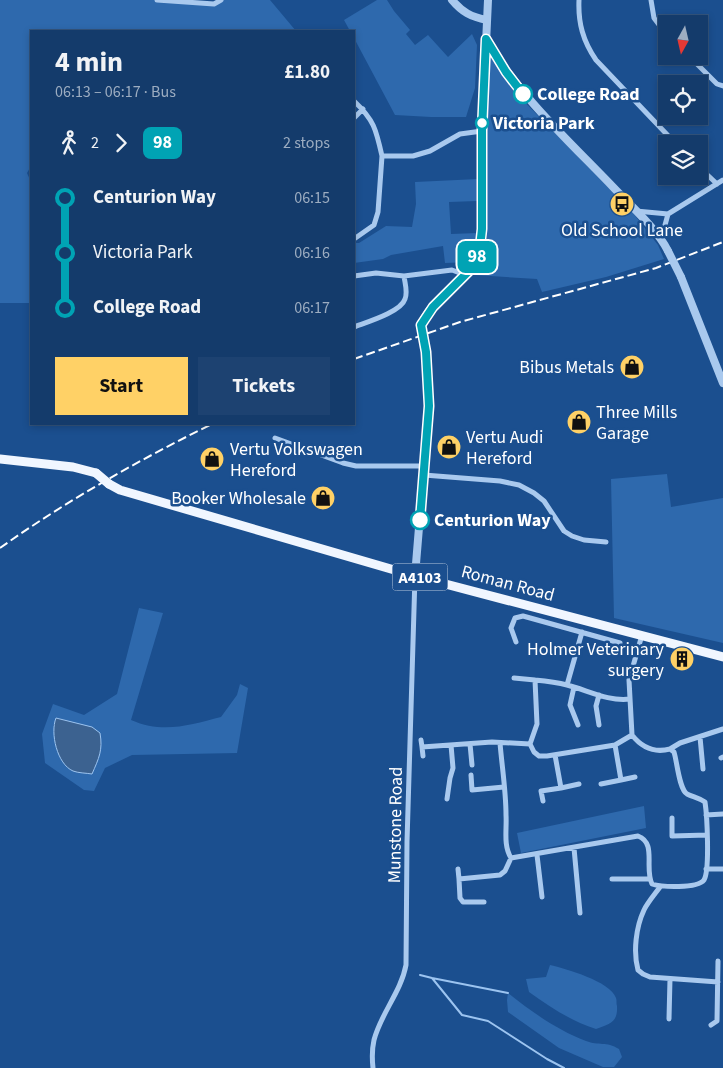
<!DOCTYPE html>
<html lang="en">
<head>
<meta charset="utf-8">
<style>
  body { margin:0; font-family:"Source Sans 3",sans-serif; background:#1d4271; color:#f1f3f6; height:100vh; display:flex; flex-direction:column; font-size:19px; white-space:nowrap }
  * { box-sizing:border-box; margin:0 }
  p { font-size:16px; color:#9dadc1 }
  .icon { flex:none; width:28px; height:28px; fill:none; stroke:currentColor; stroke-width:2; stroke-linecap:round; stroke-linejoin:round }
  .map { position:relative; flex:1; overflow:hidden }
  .details { position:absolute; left:30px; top:30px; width:325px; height:395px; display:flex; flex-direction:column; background:#143b6b; border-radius:0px; box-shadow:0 2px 8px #0003,0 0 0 1px #33557e }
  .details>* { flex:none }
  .badge { padding:0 10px; border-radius:8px; font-size:18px; line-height:32px }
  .needle { width:32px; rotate:188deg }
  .controls { position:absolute; left:658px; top:15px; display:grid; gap:10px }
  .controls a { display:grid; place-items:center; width:50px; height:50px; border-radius:0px; background:#143b6b; box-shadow:0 2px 8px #0003,0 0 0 1px #33557e; font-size:25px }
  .map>.badge { position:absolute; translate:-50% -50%; box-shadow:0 0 0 2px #fff }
  .legs { display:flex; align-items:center; gap:8px; height:55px; padding:0 25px; font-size:16px }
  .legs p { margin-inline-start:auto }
  .head { display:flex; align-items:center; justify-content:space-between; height:85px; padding:0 25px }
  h1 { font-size:28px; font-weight:700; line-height:38px }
  .button { display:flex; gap:10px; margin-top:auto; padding:10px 25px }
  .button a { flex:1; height:58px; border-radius:0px; background:#ffd166; color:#111; font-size:20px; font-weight:700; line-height:58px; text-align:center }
  .button a+a { background:#1d4271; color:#f1f3f6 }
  ul { padding:0 25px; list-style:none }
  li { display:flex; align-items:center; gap:18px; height:55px; font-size:19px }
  li i { display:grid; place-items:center; width:8px; height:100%; margin:0 6px; background:currentColor }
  li i::after { content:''; width:12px; height:12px; margin:-6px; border:4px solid; border-radius:50%; background:#143b6b }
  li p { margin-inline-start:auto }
  li:first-child i { background:linear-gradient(#0000 50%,currentColor 0) }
  li:last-child i { background:linear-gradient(currentColor 50%,#0000 0) }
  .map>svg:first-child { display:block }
</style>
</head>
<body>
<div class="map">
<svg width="723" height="1068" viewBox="0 0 723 1068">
  <rect width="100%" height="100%" fill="#1b4f8f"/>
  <!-- green -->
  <path fill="#2e69ad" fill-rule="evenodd" d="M0,0H157L214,4L221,0H270L296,31H31V166L27,173L31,182V303H0Z
    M377,0H387L394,11L410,30L406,34L415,45L428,35L448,57L472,34L477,45L475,88L466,117H431L395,115L354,38V31H350L344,20Z
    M490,56L514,91L633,213L658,245L664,259L606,277L542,292L537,279L475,275L483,260L487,239L486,131L487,57Z
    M478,179L477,201L449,202L451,234L478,233L476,248L471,262L445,263L443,246L391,255L383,259L354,263V243H359L386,226L412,227L416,204L415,182Z
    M667,474L671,507L723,498V643L614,618L611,479Z
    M139,608L163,613L131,720C163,734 190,725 221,717L237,695L240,684L248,688L237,753L132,755L105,768L94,791L84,790L45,763L42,734L53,704L84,715L117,694ZM57,718C69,721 80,726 92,727L53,726Z
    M644,806L646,828L521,853L517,833Z
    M550,965C566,969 610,981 616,998C617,1001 616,1003 617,1006C618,1023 609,1024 596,1029C571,1021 550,1007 529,992L526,979L546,977Z
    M508,993C532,1012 557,1030 586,1041C599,1046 606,1041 619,1049L622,1057L614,1067H603L559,1048L508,1012L507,1000Z"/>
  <!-- water -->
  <path fill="#3c6290" stroke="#9cc4f0" d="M56,718L92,727L100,733C103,750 99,758 92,774C86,773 78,773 73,771C57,764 50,733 56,718Z"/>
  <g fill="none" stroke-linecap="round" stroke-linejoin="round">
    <!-- stream -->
    <path stroke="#9cc4f0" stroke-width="2" d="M420,975L432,978L462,1015L488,1021L547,1059L564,1068
      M432,978L508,993"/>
    <!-- minor -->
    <path stroke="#a9c9ee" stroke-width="5" d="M157,0L214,4L221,0
      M579,0C578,23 583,41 596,60L676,144
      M651,0L654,18L666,34
      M689,56L717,84L723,86
      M354,101C374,120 376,129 382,156H413L430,151L460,134L482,131
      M354,118L363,109
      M699,167L717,184
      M636,211L668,214
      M354,239L374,225L378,212L382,156
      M661,240L668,214L723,180
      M354,276L376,273L404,276L452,270L465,275
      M354,327C367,322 401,312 405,299C408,292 405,284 404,276
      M275,438L343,463L356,466H425
      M424,475L500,481L519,485L534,493L544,501L564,531L572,536L584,540L606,542
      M516,642L511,628L515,618L523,616L620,643
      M514,678L535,680L537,724L530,744L534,752L539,756H547L615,745L632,735
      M535,680C546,681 556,682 567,685C587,690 609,702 630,699
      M567,685L582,632
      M574,687L570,705L578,725
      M599,695L596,706L599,725
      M700,737L703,769
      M421,740L422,747
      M500,743C502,767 506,791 506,815C507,829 503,845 511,858L638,836C657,843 644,868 652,884C661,887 697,889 704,880C710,870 707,815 705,802C699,798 693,797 687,794C679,789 677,761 674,752L670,749C655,753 643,749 632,735L629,680L642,635
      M470,744L472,765
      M615,745L621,780L635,777
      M670,749L680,743L723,729
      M423,756L422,747L492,742L530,744
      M721,758L723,757
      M471,775L472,790L504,787
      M601,784L621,780
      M561,788L579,784
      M447,799L450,778L453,768L451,745
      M543,801L541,791L561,788L555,755
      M706,815L723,814
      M672,818V836L707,835
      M574,848L580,913
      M537,855L542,897
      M458,869L459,879
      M706,869H723
      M612,879H649
      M660,887C655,894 648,902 644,910C636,927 633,952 638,970L643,974L650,977L718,982
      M484,902H463L460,898L459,879L500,875L505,871L511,858
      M669,1019L670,979
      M711,1025L717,1021L718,961
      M373,1068C372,1059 372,1049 374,1040C381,1013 401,992 406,965L407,842L415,576"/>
    <!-- tertiary -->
    <path stroke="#a9c9ee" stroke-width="8" d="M452,0C462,12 471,17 487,20
      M486,39C519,96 568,140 613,187C630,205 657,229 668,251
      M681,277L723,383
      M421,328C423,308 458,283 472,268C479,256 481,243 482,229V131L488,0
      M415,576L429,406L426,352"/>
    <!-- primary -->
    <path stroke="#f0f6ff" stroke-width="9" d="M0,459L73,467L96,473
      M109,484L120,490L415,576L723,657"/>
    <!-- rail -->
    <path stroke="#fff" stroke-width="2" stroke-dasharray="9 4" stroke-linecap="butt" d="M354,359L460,322L656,268L723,242
      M0,548C68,500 137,461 212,424"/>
    <!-- tertiary-bridge -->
    <path stroke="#a9c9ee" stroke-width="8" d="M668,251L681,277
      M421,328L426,352"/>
    <!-- primary-bridge -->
    <path stroke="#f0f6ff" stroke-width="9" d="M96,473L109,484"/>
  </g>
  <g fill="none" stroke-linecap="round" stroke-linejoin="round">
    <defs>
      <path id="line-1" d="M420,520L429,406L426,352L421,325L433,307L472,268L476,260L480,247L482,229V131L486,39L506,72L523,94"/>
    </defs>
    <!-- line-1 casing -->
    <use href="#line-1" stroke="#fff" stroke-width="11"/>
    <!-- line-1 -->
    <use href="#line-1" stroke="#00a3b4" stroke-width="8"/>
  </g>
  <!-- icons -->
  <defs>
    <symbol id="bus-disc" viewBox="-11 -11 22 22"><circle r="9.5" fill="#ffd166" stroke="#1b4f8f"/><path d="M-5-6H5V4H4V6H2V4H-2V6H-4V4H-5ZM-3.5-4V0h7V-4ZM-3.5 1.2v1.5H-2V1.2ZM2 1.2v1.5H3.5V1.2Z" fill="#111"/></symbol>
    <symbol id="shop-disc" viewBox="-11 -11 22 22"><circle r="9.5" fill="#ffd166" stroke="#1b4f8f"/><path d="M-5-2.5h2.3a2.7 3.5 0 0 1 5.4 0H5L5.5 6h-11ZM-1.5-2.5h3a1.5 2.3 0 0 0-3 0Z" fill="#111"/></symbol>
    <symbol id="building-disc" viewBox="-11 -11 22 22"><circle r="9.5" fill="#ffd166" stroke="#1b4f8f"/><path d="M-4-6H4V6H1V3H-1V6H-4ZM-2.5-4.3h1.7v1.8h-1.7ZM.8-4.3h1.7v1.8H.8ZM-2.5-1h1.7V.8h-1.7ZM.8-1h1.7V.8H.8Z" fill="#111"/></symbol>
  </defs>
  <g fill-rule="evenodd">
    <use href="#bus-disc" x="608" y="190" width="28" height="28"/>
    <use href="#shop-disc" x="618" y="353" width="28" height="28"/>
    <use href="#shop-disc" x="565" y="408" width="28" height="28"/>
    <use href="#shop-disc" x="435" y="433" width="28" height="28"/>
    <use href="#shop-disc" x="198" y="445" width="28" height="28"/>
    <use href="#shop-disc" x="309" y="484" width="28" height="28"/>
    <use href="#building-disc" x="668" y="645" width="28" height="28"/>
  </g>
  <!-- markers -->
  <g fill="#fff" stroke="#00a3b4" stroke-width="2.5">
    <circle cx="523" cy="94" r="9"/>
    <circle cx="482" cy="123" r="6"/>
    <circle cx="420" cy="520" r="9"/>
  </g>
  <g text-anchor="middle" stroke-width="5" stroke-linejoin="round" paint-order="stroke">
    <!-- shield labels -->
    <rect fill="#1b4f8f" stroke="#bbcadd" stroke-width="1" x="392.5" y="563.5" width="55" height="27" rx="4"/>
    <g font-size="16" font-weight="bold" fill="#fff">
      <text x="420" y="583">A4103</text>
    </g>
    <!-- stop labels -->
    <g font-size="18" font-weight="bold" fill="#fff" stroke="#1b4f8f" text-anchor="start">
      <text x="537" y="100">College Road</text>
      <text x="493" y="129">Victoria Park</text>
      <text x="434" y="526">Centurion Way</text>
    </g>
    <!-- poi labels -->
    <g font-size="18" fill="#fff" stroke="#1b4f8f" text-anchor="end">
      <text x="622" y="236" text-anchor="middle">Old School Lane</text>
      <text x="614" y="373">Bibus Metals</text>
      <text x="596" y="418" text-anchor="start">Three Mills<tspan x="596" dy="21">Garage</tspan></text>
      <text x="466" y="443" text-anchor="start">Vertu Audi<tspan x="466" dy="21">Hereford</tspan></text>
      <text x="230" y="455" text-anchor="start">Vertu Volkswagen<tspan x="230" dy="21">Hereford</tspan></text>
      <text x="306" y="504">Booker Wholesale</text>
      <text x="664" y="655">Holmer Veterinary<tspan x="664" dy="21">surgery</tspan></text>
    </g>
    <!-- street labels -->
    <g font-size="18" fill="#fff" stroke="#1b4f8f">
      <text transform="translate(508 583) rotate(15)" y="6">Roman Road</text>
      <text transform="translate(395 825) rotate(-89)" y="6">Munstone Road</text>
    </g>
  </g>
</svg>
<div class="controls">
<a><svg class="needle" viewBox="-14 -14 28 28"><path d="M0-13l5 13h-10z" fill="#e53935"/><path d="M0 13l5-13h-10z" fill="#9dadc1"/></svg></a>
<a><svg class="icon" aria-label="locate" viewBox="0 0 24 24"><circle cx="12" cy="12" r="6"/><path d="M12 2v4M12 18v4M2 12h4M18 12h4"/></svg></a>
<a><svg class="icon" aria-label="layers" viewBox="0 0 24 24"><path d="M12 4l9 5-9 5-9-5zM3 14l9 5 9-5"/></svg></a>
</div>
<b class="badge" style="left:477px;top:257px;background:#00a3b4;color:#fff">98</b>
<section class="details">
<div class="head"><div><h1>4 min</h1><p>06:13 – 06:17 · Bus</p></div><b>£1.80</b></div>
<div class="legs"><svg class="icon" aria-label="walk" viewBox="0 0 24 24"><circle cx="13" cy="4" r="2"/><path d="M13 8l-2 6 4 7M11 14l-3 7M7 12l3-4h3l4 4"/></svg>2<svg class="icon" aria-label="forward" viewBox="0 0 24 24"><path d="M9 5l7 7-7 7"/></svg><b class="badge" style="background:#00a3b4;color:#fff">98</b><p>2 stops</p></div>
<ul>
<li><i style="color:#00a3b4"></i><b>Centurion Way</b><p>06:15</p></li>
<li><i style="color:#00a3b4"></i><span>Victoria Park</span><p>06:16</p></li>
<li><i style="color:#00a3b4"></i><b>College Road</b><p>06:17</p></li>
</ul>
<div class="button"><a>Start</a><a>Tickets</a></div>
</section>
</div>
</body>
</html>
